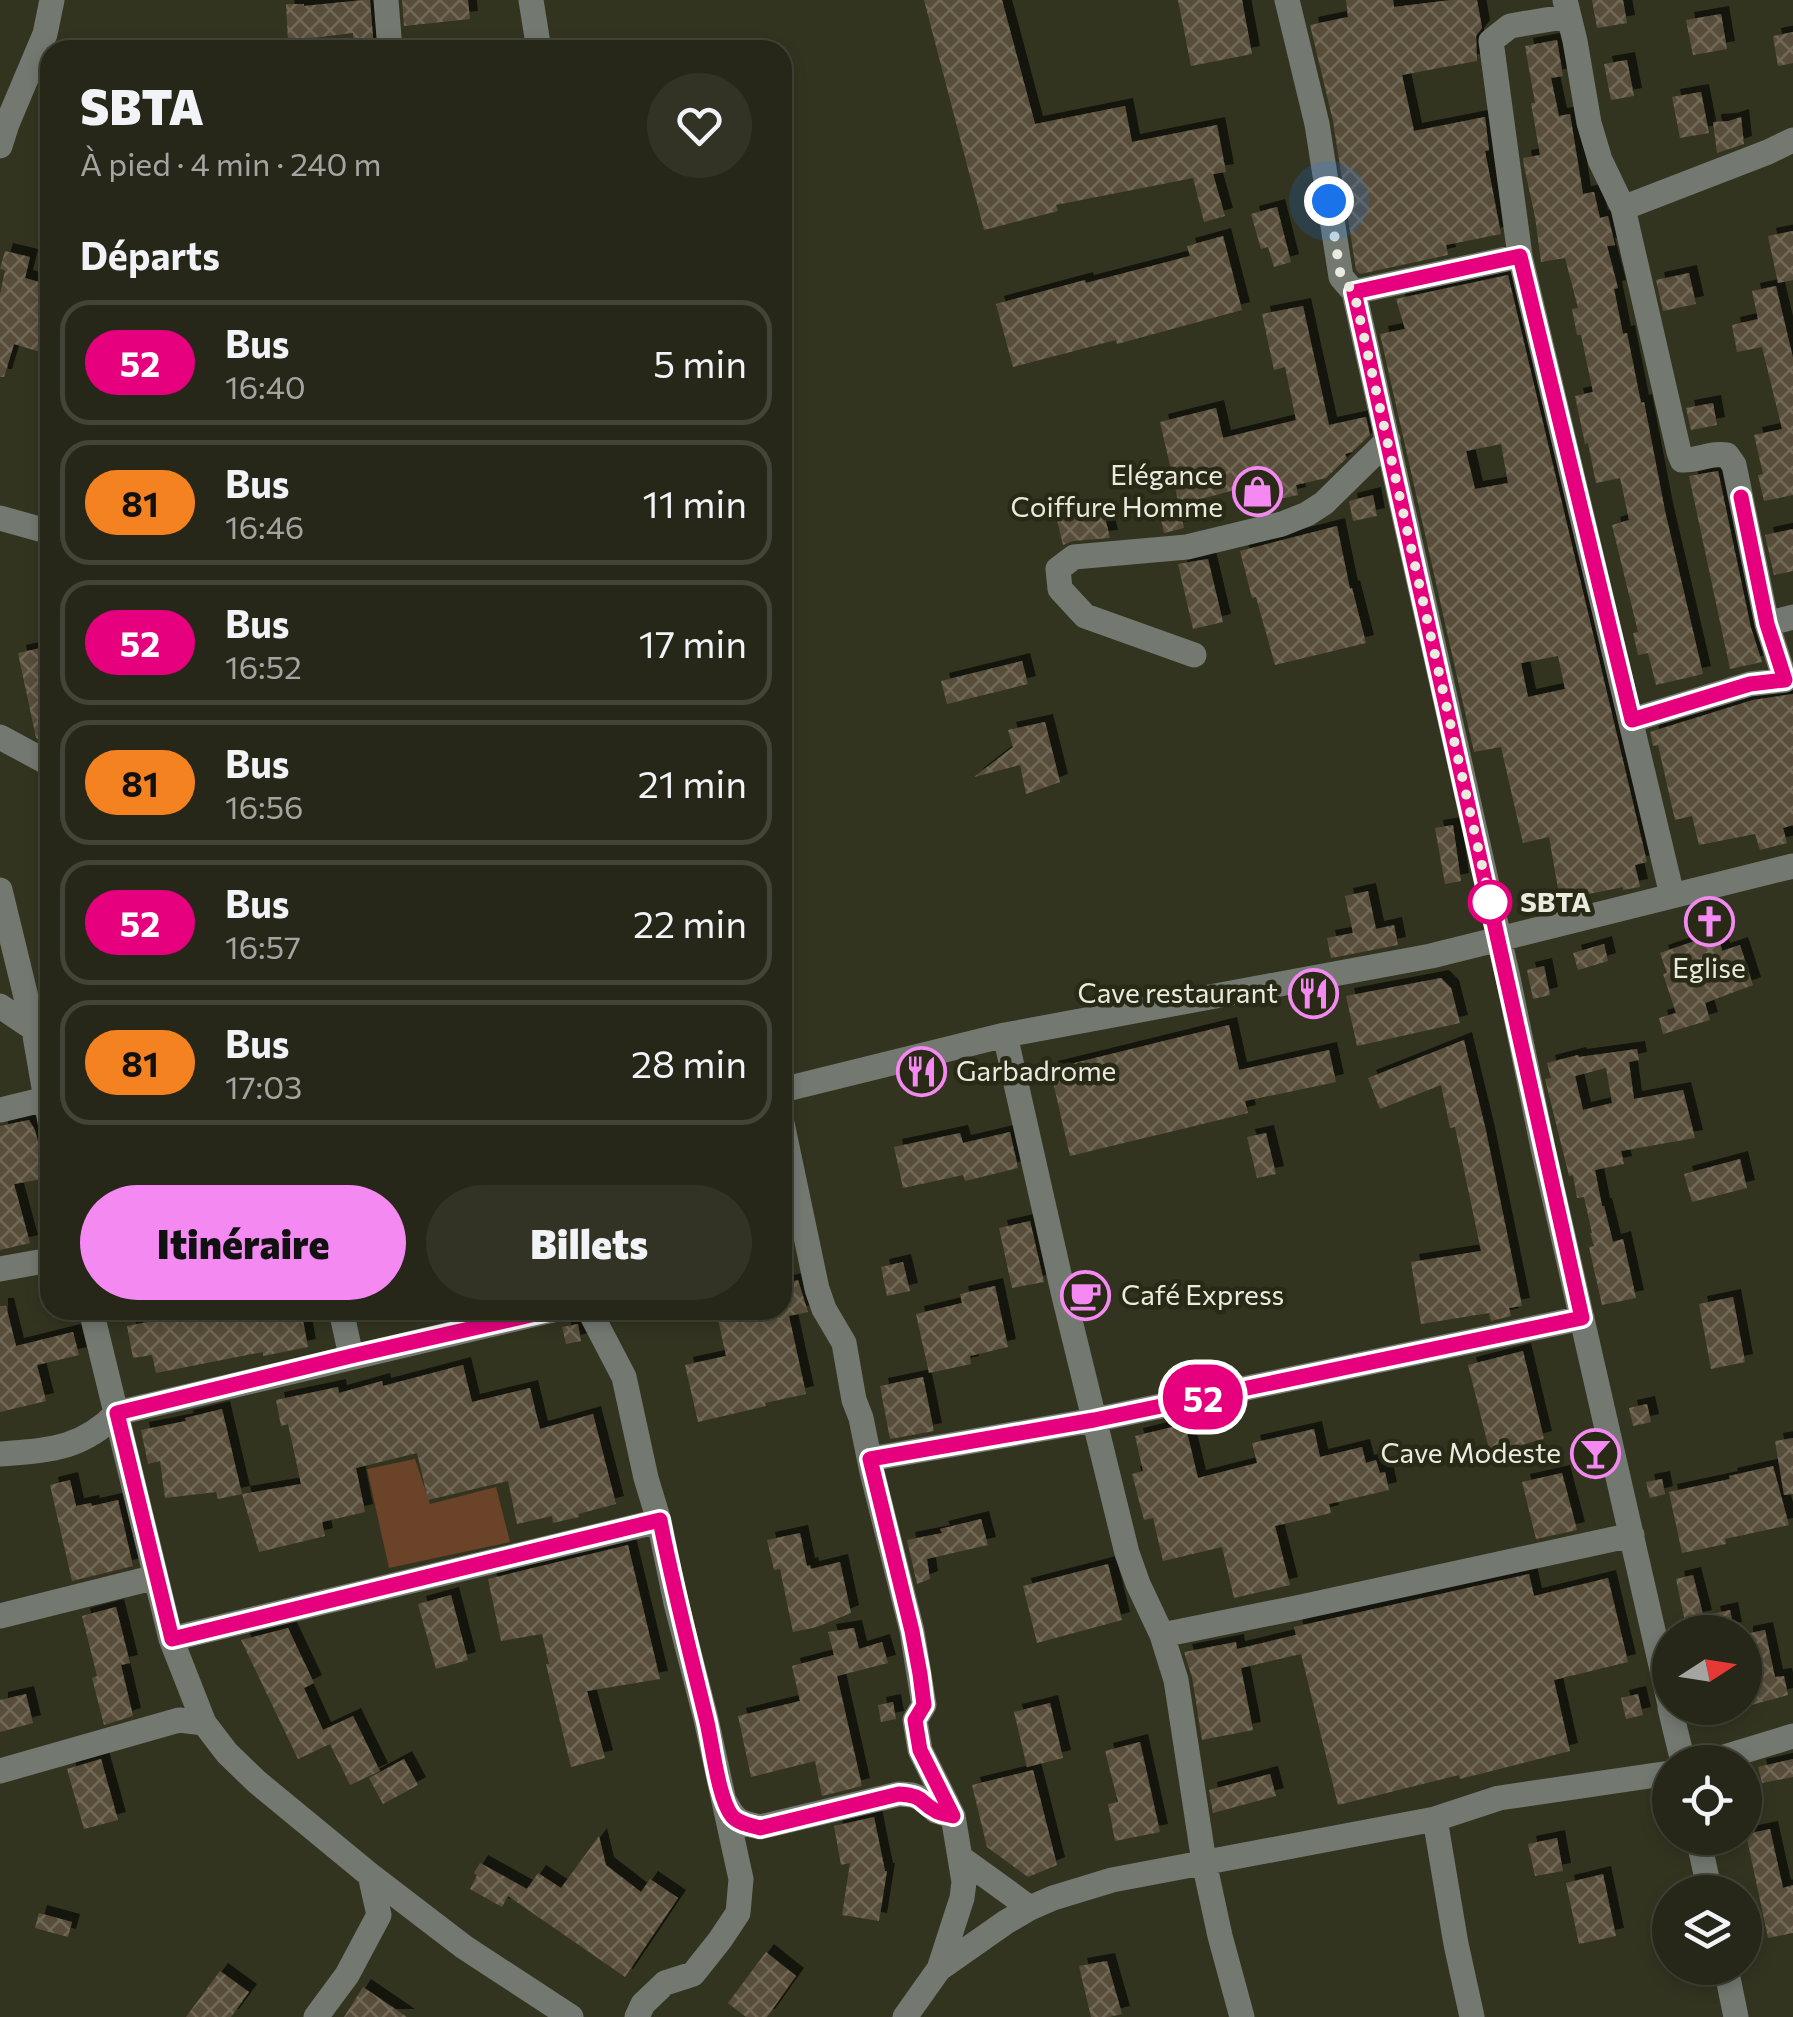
<!DOCTYPE html>
<html lang="fr">
<head>
<meta charset="utf-8">
<style>
  body { margin:0; font-family:Commissioner,sans-serif; background:#323325; color:#f1f3f6; height:100vh; display:flex; flex-direction:column; font-size:38px; white-space:nowrap }
  * { box-sizing:border-box; margin:0 }
  p { font-size:32px; color:#a4a5a2 }
  .icon { flex:none; width:55px; height:55px; fill:none; stroke:currentColor; stroke-width:2; stroke-linecap:round; stroke-linejoin:round }
  .map { position:relative; flex:1; overflow:hidden }
  .sheet { position:absolute; left:40px; top:40px; width:752px; height:1280px; display:flex; flex-direction:column; background:#262718; border-radius:30px; box-shadow:0 5px 15px #0003,0 0 0 2px #424437 }
  .sheet>* { flex:none }
  .badge { padding:0 20px; border-radius:32px; font-size:35px; line-height:65px }
  .needle { width:65px; rotate:78deg }
  .buttons { position:absolute; left:1652px; top:1615px; display:grid; gap:20px }
  .buttons a { display:grid; place-items:center; width:110px; height:110px; border-radius:50%; background:#262718; box-shadow:0 5px 15px #0003,0 0 0 2px #424437; font-size:50px }
  .you { position:absolute; width:50px; height:50px; margin:-25px; border:8px solid #fff; border-radius:50%; background:#1a73e8; box-shadow:0 0 0 15px #1a73e833 }
  .map>.badge { position:absolute; translate:-50% -50%; box-shadow:0 0 0 5px #fff }
  h2 { padding:0 40px; font-size:38px; line-height:90px }
  .round { display:grid; place-items:center; flex:none; width:105px; height:105px; border-radius:52px; background:#323325 }
  .head { display:flex; align-items:center; justify-content:space-between; height:170px; padding:0 40px }
  h1 { font-size:48px; font-weight:800; line-height:75px }
  .action { display:flex; gap:20px; margin-top:auto; padding:20px 40px }
  .action a { flex:1; height:115px; border-radius:60px; background:#f489f1; color:#111; font-size:40px; font-weight:800; line-height:115px; text-align:center }
  .action a+a { background:#323325; color:#f1f3f6 }
  ul { padding:0; list-style:none }
  li { display:flex; align-items:center; gap:30px; height:125px; margin:0 20px 15px; padding:0 20px; border:5px solid #424437; border-radius:30px }
  li div { flex:1 }
  li b { display:block; font-size:38px }
  li em { font-style:normal }
  li .badge { min-width:110px; font-weight:700; text-align:center }
  .map>svg:first-child { display:block }
</style>
</head>
<body>
<div class="map">
<svg width="1793" height="2017" viewBox="0 0 1793 2017">
  <defs>
    <pattern id="building-cross-hatch" width="8" height="8" patternUnits="userSpaceOnUse" patternTransform="scale(2.5)"><rect width="8" height="8" fill="#594e3b"/><path d="M0 0l8 8M0 8l8-8" fill="none" stroke="#716857"/></pattern>
    <filter id="shadow"><feDropShadow dx="8" dy="-8" stdDeviation="0" flood-color="#0009"/></filter>
  </defs>
  <rect width="100%" height="100%" fill="#333420"/>
  <!-- grass -->
  <path fill="#6b4328" d="M415,1459L430,1504L496,1487L510,1542L389,1568L367,1469Z"/>
  <!-- building -->
  <path fill="url(#building-cross-hatch)" fill-rule="evenodd" filter="url(#shadow)" d="M364,0H370L374,50H354L353,33L288,41L286,4H304V6Z
    M402,0H468L470,19L404,26Z
    M924,0H1002L1035,124L1125,106L1132,142L1217,125L1226,172L1213,174L1225,216L1204,222L1193,178L1056,205L1058,211L984,230Z
    M1178,0H1242L1252,54L1191,66Z
    M1346,0H1393L1394,7L1451,0H1477L1482,28L1476,36L1477,61L1402,75L1414,131L1485,117L1489,150L1485,151L1501,234L1446,245L1448,255L1360,274L1356,270L1333,121L1310,25L1348,17Z
    M1592,0H1623L1627,23L1597,28Z
    M1721,14L1727,49L1693,55L1686,20Z
    M1793,32V63L1778,66L1773,36Z
    M1557,40L1563,76L1551,78L1559,116L1570,114L1583,194L1594,192L1600,218L1608,216L1615,245L1607,246L1618,288L1614,289L1623,334L1627,333L1641,403L1644,402L1665,511L1703,674L1656,685L1648,653L1638,655L1633,633L1638,632L1612,525L1629,520L1620,478L1596,483L1588,443L1585,444L1575,396L1593,392L1581,335H1577L1572,309L1578,308L1565,258L1541,262L1535,217L1524,166L1523,158L1540,155L1531,103H1535L1525,46Z
    M1627,60L1634,96L1611,100L1604,64Z
    M1701,92L1709,133L1680,138L1672,97Z
    M1741,117L1744,144L1717,153L1713,122L1729,121Z
    M1277,207L1291,262L1274,267L1268,247L1261,249L1251,214Z
    M1793,231V280L1778,283L1768,236Z
    M1223,236L1242,310L1117,344L1116,340L1013,367L996,304L1085,280L1086,283L1190,256L1187,246Z
    M5,251L30,257L25,278L50,285V355L14,344L4,377H0V294L5,270L0,269Z
    M1689,273L1696,304L1663,311L1656,280Z
    M1508,275L1647,862L1635,865L1640,887L1623,890V887L1560,900L1549,837L1523,843L1501,747L1474,752L1380,334L1405,329L1396,299ZM1501,444L1508,483L1475,489L1466,451ZM1558,656L1565,689L1528,697L1521,663Z
    M1776,286L1793,358V495L1764,501L1758,475L1763,474L1754,435L1782,429L1762,347L1737,352L1732,325L1758,319L1752,291Z
    M1303,306L1329,425L1366,417L1370,435L1352,452L1345,454L1347,458L1326,478L1296,485L1298,495L1242,507L1238,489L1179,505L1160,422L1216,408L1223,438L1296,420L1285,367L1274,370L1262,314Z
    M1713,403L1717,425L1691,430L1686,408Z
    M1718,471L1751,628L1762,662L1730,669L1689,476Z
    M1373,495L1377,516L1353,521L1349,501Z
    M1103,509L1110,538L1073,541L1063,545L1057,520Z
    M1180,512L1184,528L1164,533L1160,516Z
    M1337,526L1350,589L1352,588L1366,643L1275,665L1256,597L1252,598L1240,551Z
    M1793,529V571L1774,575L1765,535Z
    M1208,559L1223,622L1193,629L1178,564Z
    M50,646V746L36,738L18,653Z
    M1022,661L1028,684L947,704L941,681Z
    M1793,694V825L1783,828L1787,843L1760,850L1755,834L1699,845L1692,816L1675,820L1658,745L1653,746L1650,732L1753,700Z
    M1045,722L1060,782L1026,794L1020,765L974,777L1013,747L1008,730Z
    M1453,825L1461,881L1445,884L1435,828Z
    M1368,891L1376,929L1394,925L1398,945L1331,958L1327,938L1353,933L1345,896Z
    M1718,933L1722,951L1740,945L1753,985L1705,1003L1710,1020L1663,1034L1659,1018L1676,1013L1663,974L1667,973L1660,953Z
    M1604,944L1608,961L1578,970L1573,953Z
    M1544,966L1550,995L1533,999L1527,970Z
    M1441,978L1451,988L1460,1023L1357,1046L1346,996Z
    M1229,1025L1239,1070L1329,1050L1336,1082L1245,1101L1248,1113L1070,1156L1050,1069Z
    M1464,1040L1486,1131L1522,1306L1509,1308L1511,1316L1491,1321L1489,1313L1421,1324L1411,1262L1481,1251L1455,1127L1450,1128L1441,1085L1380,1109L1368,1078Z
    M1637,1049L1639,1060L1629,1062L1634,1099L1683,1090L1695,1138L1621,1151L1624,1164L1595,1170L1602,1206H1604L1613,1242L1623,1239L1636,1298L1602,1305L1589,1247L1594,1246L1590,1233H1592L1584,1197L1577,1198L1573,1175L1569,1176L1545,1079L1551,1078L1547,1063L1578,1055L1579,1057ZM1606,1068L1612,1103L1583,1110L1575,1076Z
    M29,1120L35,1130L47,1178L14,1184L30,1243L0,1250V1126Z
    M1010,1132L1018,1168L965,1181L963,1175L903,1188L894,1147L960,1133L963,1143Z
    M1266,1133L1276,1174L1257,1178L1247,1137Z
    M1740,1159L1747,1188L1692,1202L1684,1174Z
    M1030,1221L1044,1282L1012,1288L999,1228Z
    M903,1262L910,1291L887,1296L881,1267Z
    M798,1280L808,1312L789,1316L806,1394L765,1403L766,1406L698,1422L685,1365L726,1356L716,1310H782V1284Z
    M995,1286L1008,1347L970,1356L971,1364L929,1373L916,1314L962,1303L960,1294Z
    M1733,1297L1745,1362L1711,1369L1699,1304Z
    M0,1306H6L16,1346L73,1332L79,1355L37,1365L46,1401L0,1412Z
    M173,1310H301L308,1347L263,1356V1352L156,1373L152,1355L133,1358L127,1326L174,1317Z
    M578,1324L581,1341L566,1344L562,1327Z
    M1523,1351L1544,1439L1490,1453L1468,1365Z
    M463,1365L472,1402L530,1388L540,1429L593,1414L616,1504L578,1514L579,1517L553,1523L552,1516L517,1524L508,1481L428,1500L417,1453L356,1468L365,1512L322,1522L325,1536L259,1552L242,1494L301,1484L288,1424L281,1426L276,1400L338,1387L339,1393L382,1381L383,1386Z
    M923,1377L934,1431L890,1439L880,1386Z
    M1647,1404L1651,1422L1633,1426L1629,1408Z
    M222,1409L242,1494L218,1499L216,1492L165,1498L160,1461L148,1464L141,1430L186,1421L185,1418Z
    M1185,1424L1198,1478L1257,1463L1252,1443L1314,1429L1320,1457L1362,1447L1366,1463L1376,1460L1380,1473L1385,1472L1389,1490L1329,1504L1331,1513L1275,1526L1290,1585L1234,1598L1222,1547L1163,1561L1153,1518L1144,1520L1132,1474L1143,1471L1135,1436Z
    M1793,1438V1494L1784,1495L1775,1441Z
    M1773,1466L1789,1525L1725,1539L1726,1544L1682,1553L1669,1492L1730,1479L1729,1476Z
    M1562,1473L1577,1530L1536,1539L1522,1482Z
    M1662,1479L1665,1494L1650,1498L1646,1482Z
    M70,1480L76,1506L91,1503L92,1506L118,1500L133,1566L72,1581L50,1485Z
    M981,1519L988,1545L927,1559L930,1579L917,1584L907,1540L942,1533L940,1529Z
    M800,1533L807,1566L810,1565L811,1569L840,1562L851,1613L817,1627L793,1632L780,1569L774,1570L767,1540Z
    M628,1545L660,1679L587,1691L605,1758L571,1767L546,1664H549L542,1634L501,1641L488,1579Z
    M1108,1564L1122,1620L1037,1643L1023,1586Z
    M1529,1574L1534,1596L1608,1578L1628,1662L1554,1680L1570,1751L1460,1779L1459,1775L1338,1805L1301,1654L1241,1668L1253,1730L1202,1740L1192,1677L1184,1652L1236,1642L1237,1649L1296,1635L1294,1627Z
    M1693,1575L1704,1618L1685,1622L1676,1579Z
    M451,1595L468,1660L436,1669L418,1604Z
    M116,1607L130,1663L121,1665L133,1716L104,1725L92,1678L97,1676L82,1616Z
    M1730,1610L1734,1630L1716,1632L1712,1614Z
    M288,1628L314,1683L304,1688L323,1730L353,1716L380,1771L350,1785L330,1744L298,1759L241,1640Z
    M854,1628L859,1649L882,1642L888,1663L837,1676L862,1786L822,1796L815,1761L751,1777L738,1716L800,1701L792,1666L834,1655L828,1632Z
    M1765,1630L1775,1677L1784,1676L1788,1695L1748,1706L1745,1690L1753,1689L1745,1654V1634Z
    M26,1694L33,1723L0,1732V1700Z
    M1638,1694L1643,1715L1626,1719L1621,1698Z
    M893,1702L896,1719L881,1722L878,1705Z
    M1050,1703L1063,1758L1027,1767L1014,1712Z
    M1140,1742L1160,1832L1115,1841L1108,1804L1118,1802L1105,1751Z
    M101,1759L118,1820L84,1829L67,1769Z
    M404,1759L418,1785L383,1804L369,1778Z
    M1793,1759V1777L1762,1783L1758,1767Z
    M1033,1770L1057,1865L1028,1877L987,1847L972,1785Z
    M1270,1774L1276,1796L1213,1813L1209,1790Z
    M874,1817L885,1871H887L879,1921L842,1915L850,1863L841,1865L834,1826Z
    M1770,1829L1783,1888L1793,1885V1933L1768,1938L1746,1834Z
    M599,1836L606,1865L641,1892L650,1879L678,1898L625,1977L508,1896L502,1907L470,1889L477,1875L474,1873L480,1863L527,1889L538,1873L561,1888Z
    M1557,1838L1563,1871L1535,1876L1528,1844Z
    M1603,1874L1616,1936L1579,1944L1566,1883Z
    M39,1913L72,1922L68,1937L35,1928Z
    M766,1952L796,1976L767,2017H746L728,2003Z
    M1107,1961L1122,2014L1109,2017H1091L1079,1966Z
    M220,1971L249,1992L231,2017H186Z
    M363,1987L407,2017H344Z"/>
  <g fill="none" stroke-linecap="round" stroke-linejoin="round">
    <!-- minor -->
    <path stroke="#737971" stroke-width="25" d="M386,0L390,50
      M531,0L539,50
      M1287,0L1317,124L1341,277L1354,292L1508,978L1543,1148L1670,1705
      M1565,0L1575,41L1589,123L1600,160L1623,208L1679,452L1682,460C1698,461 1712,452 1727,455L1734,465L1767,624L1785,680L1750,684L1632,720
      M1569,16L1510,26L1491,41L1520,256L1672,895
      M0,146L7,124L45,34L52,0
      M1623,208L1768,152L1793,140
      M1354,292L1520,256
      M0,518L50,532
      M1767,624L1793,617
      M1194,655L1085,616L1060,589L1058,569L1074,557L1187,547L1282,524L1307,514L1324,503L1388,440
      M0,737L50,764
      M0,890L34,1030L50,1122
      M0,1006L37,1031
      M1005,1035L1064,1296L1127,1553L1138,1584L1162,1635L1176,1680L1204,1862L1220,1936L1242,2017
      M782,1090L1005,1035L1431,956L1793,866
      M0,1110L46,1099
      M782,1123L817,1289L824,1309L844,1343L854,1400L861,1418L872,1472L912,1631L924,1705L915,1720L920,1750L953,1816L964,1882L962,1898L939,1969L905,2017
      M0,1269L50,1260
      M91,1310L171,1639L204,1723L227,1753L257,1782L370,1875L464,1947L571,2017
      M341,1310L351,1356
      M589,1310L624,1377L646,1478L659,1521L676,1603L706,1719L741,1879L738,1913L720,1940L693,1974L665,1983L643,2004L637,2017
      M0,1454C48,1450 81,1450 117,1413L553,1310
      M870,1459L1094,1420L1582,1318
      M0,1616L156,1577
      M1162,1635L1301,1607L1632,1535
      M171,1639L659,1521
      M1670,1708L1683,1762
      M1708,1762L1793,1736
      M0,1771L179,1720L204,1723
      M725,1802C735,1821 739,1823 760,1827L899,1794L912,1795L923,1799L936,1811L953,1816
      M1435,1819L1456,1944L1472,2017
      M1698,1838L1710,1892
      M961,1858L1030,1908
      M1726,1968L1736,2017
      M939,1969L1006,1922L1030,1908L1053,1898L1112,1880L1435,1819L1499,1798L1670,1773
      M316,2017L347,1975L379,1915L370,1875"/>
  </g>
  <g fill="none" stroke-linecap="round" stroke-linejoin="round">
    <defs>
      <path id="line" d="M553,1310L351,1356L117,1413L172,1639L660,1520C673,1587 690,1652 706,1718C712,1741 718,1799 732,1816C739,1824 751,1825 760,1828L899,1794C926,1796 918,1802 936,1811C941,1814 947,1814 953,1816L920,1750L915,1720L924,1705L920,1674L912,1631L870,1459L1094,1420L1582,1318L1354,292L1520,256L1632,720L1750,684L1785,680L1767,624L1741,497"/>
    </defs>
    <!-- line casing -->
    <use href="#line" stroke="#fff" stroke-width="22"/>
    <!-- line -->
    <use href="#line" stroke="#e6007e" stroke-width="15"/>
    <!-- walk -->
    <path stroke="#eaebdf" stroke-width="10" stroke-dasharray="0 18" d="M1329,201L1341,278L1354,292L1491,906L1490,902"/>
  </g>
  <!-- icons -->
  <defs>
    <symbol id="shop-ring" viewBox="-11 -11 22 22"><circle r="9.5" fill="#292a16" stroke="#f489f1" stroke-width="1.5"/><path d="M-5-2.5h2.3a2.7 3.5 0 0 1 5.4 0H5L5.5 6h-11ZM-1.5-2.5h3a1.5 2.3 0 0 0-3 0Z" fill="#f489f1"/></symbol>
    <symbol id="church-ring" viewBox="-11 -11 22 22"><circle r="9.5" fill="#292a16" stroke="#f489f1" stroke-width="1.5"/><path d="M-1.2-6h2.4v3.5h3.3v2.4h-3.3V6h-2.4V-.1h-3.3v-2.4h3.3Z" fill="#f489f1"/></symbol>
    <symbol id="restaurant-ring" viewBox="-11 -11 22 22"><circle r="9.5" fill="#292a16" stroke="#f489f1" stroke-width="1.5"/><path d="M-5-6h1v4h1v-4h1v4h1v-4h1v5L-1.5 .5V6h-2V.5L-5-1ZM5-6V6H3V1.5H1.5Q1.5-4 5-6Z" fill="#f489f1"/></symbol>
    <symbol id="cafe-ring" viewBox="-11 -11 22 22"><circle r="9.5" fill="#292a16" stroke="#f489f1" stroke-width="1.5"/><path d="M-5.5-4.5H6V0H3Q3 3.5 0 3.5H-2.5Q-5.5 3.5-5.5 0ZM3-3.2v2h1.7v-2ZM-6 4.5H4V6H-6Z" fill="#f489f1"/></symbol>
    <symbol id="bar-ring" viewBox="-11 -11 22 22"><circle r="9.5" fill="#292a16" stroke="#f489f1" stroke-width="1.5"/><path d="M-6-5H6L.8 .8V4.5H3.5V6h-7V4.5H-.8V.8Z" fill="#f489f1"/></symbol>
  </defs>
  <g fill-rule="evenodd">
    <use href="#shop-ring" x="1230" y="464" width="55" height="55"/>
    <use href="#church-ring" x="1682" y="894" width="55" height="55"/>
    <use href="#restaurant-ring" x="1286" y="966" width="55" height="55"/>
    <use href="#restaurant-ring" x="894" y="1044" width="55" height="55"/>
    <use href="#cafe-ring" x="1058" y="1268" width="55" height="55"/>
    <use href="#bar-ring" x="1568" y="1426" width="55" height="55"/>
  </g>
  <!-- markers -->
  <circle fill="#fff" stroke="#e6007e" stroke-width="5" cx="1490" cy="902" r="20"/>
  <g text-anchor="middle" stroke-width="9" stroke-linejoin="round" paint-order="stroke">
    <!-- poi labels -->
    <g font-size="28" fill="#eaebdf" stroke="#292a16" text-anchor="end">
      <text x="1223" y="485">Elégance<tspan x="1223" dy="32">Coiffure Homme</tspan></text>
      <text x="1709" y="978" text-anchor="middle">Eglise</text>
      <text x="1278" y="1003">Cave restaurant</text>
      <text x="956" y="1081" text-anchor="start">Garbadrome</text>
      <text x="1121" y="1305" text-anchor="start">Café Express</text>
      <text x="1561" y="1463">Cave Modeste</text>
    </g>
    <!-- stop labels -->
    <g font-size="28" font-weight="bold" fill="#eaebdf" stroke="#292a16" text-anchor="start">
      <text x="1520" y="912">SBTA</text>
    </g>
  </g>
</svg>
<div class="buttons">
<a><svg class="needle" viewBox="-14 -14 28 28"><path d="M0-13l5 13h-10z" fill="#e53935"/><path d="M0 13l5-13h-10z" fill="#a4a5a2"/></svg></a>
<a><svg class="icon" aria-label="locate" viewBox="0 0 24 24"><circle cx="12" cy="12" r="6"/><path d="M12 2v4M12 18v4M2 12h4M18 12h4"/></svg></a>
<a><svg class="icon" aria-label="layers" viewBox="0 0 24 24"><path d="M12 4l9 5-9 5-9-5zM3 14l9 5 9-5"/></svg></a>
</div>
<div class="you" style="left:1329px;top:201px"></div>
<b class="badge" style="left:1203px;top:1397px;background:#e6007e;color:#fff">52</b>
<section class="sheet">
<div class="head"><div><h1>SBTA</h1><p>À pied · 4 min · 240 m</p></div><a class="round"><svg class="icon" aria-label="heart" viewBox="0 0 24 24"><path d="M12 20l-8-8c-3-5 5-10 8-4 3-6 11-1 8 4z"/></svg></a></div>
<h2>Départs</h2>
<ul>
<li><span class="badge" style="background:#e6007e;color:#fff">52</span><div><b>Bus</b><p>16:40</p></div><em>5 min</em></li>
<li><span class="badge" style="background:#f58220;color:#111">81</span><div><b>Bus</b><p>16:46</p></div><em>11 min</em></li>
<li><span class="badge" style="background:#e6007e;color:#fff">52</span><div><b>Bus</b><p>16:52</p></div><em>17 min</em></li>
<li><span class="badge" style="background:#f58220;color:#111">81</span><div><b>Bus</b><p>16:56</p></div><em>21 min</em></li>
<li><span class="badge" style="background:#e6007e;color:#fff">52</span><div><b>Bus</b><p>16:57</p></div><em>22 min</em></li>
<li><span class="badge" style="background:#f58220;color:#111">81</span><div><b>Bus</b><p>17:03</p></div><em>28 min</em></li>
</ul>
<div class="action"><a>Itinéraire</a><a>Billets</a></div>
</section>
</div>
</body>
</html>
